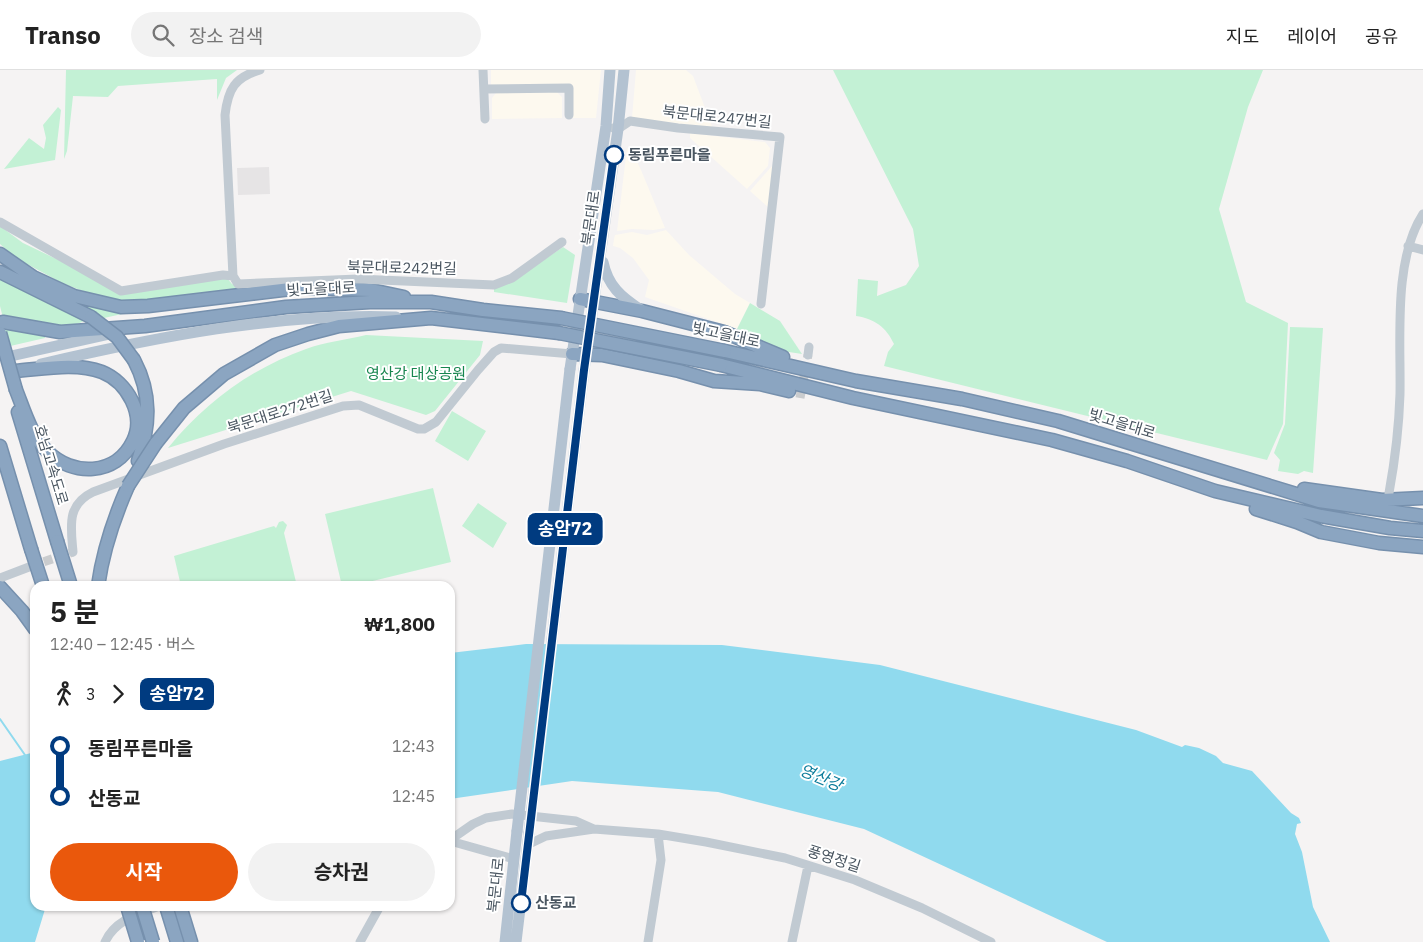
<!DOCTYPE html>
<html lang="ko">
<head>
<meta charset="utf-8">
<style>
  body { margin:0; font-family:"IBM Plex Sans","Noto Sans KR",sans-serif; background:#f2f2f2; color:#222; height:100vh; display:flex; flex-direction:column; font-size:19px; white-space:nowrap }
  * { box-sizing:border-box; margin:0 }
  p { font-size:16px; color:#767676 }
  .icon { flex:none; width:28px; height:28px; fill:none; stroke:currentColor; stroke-width:2; stroke-linecap:round; stroke-linejoin:round }
  .map { position:relative; flex:1; overflow:hidden }
  .details { position:absolute; left:30px; top:511px; width:425px; height:330px; display:flex; flex-direction:column; background:#fff; border-radius:15px; box-shadow:0 1px 4px #0004 }
  .details>* { flex:none }
  .badge { padding:0 10px; border-radius:8px; font-size:18px; line-height:32px }
  .map>.badge { position:absolute; translate:-50% -50%; box-shadow:0 0 0 2px #fff }
  .legs { display:flex; align-items:center; gap:8px; height:55px; padding:0 20px; font-size:16px }
  .legs p { margin-inline-start:auto }
  .overview { display:flex; align-items:center; justify-content:space-between; height:85px; padding:0 20px }
  h1 { font-size:28px; font-weight:700; line-height:38px }
  .cta { display:flex; gap:10px; margin-top:auto; padding:10px 20px }
  .cta a { flex:1; height:58px; border-radius:30px; background:#ea580c; color:#fff; font-size:20px; font-weight:700; line-height:58px; text-align:center }
  .cta a+a { background:#f2f2f2; color:#222 }
  ul { padding:0 20px; list-style:none }
  li { display:flex; align-items:center; gap:18px; height:50px; font-size:19px }
  li i { display:grid; place-items:center; width:8px; height:100%; margin:0 6px; background:currentColor }
  li i::after { content:''; width:12px; height:12px; margin:-6px; border:4px solid; border-radius:50%; background:#fff }
  li p { margin-inline-start:auto }
  li:first-child i { background:linear-gradient(#0000 50%,currentColor 0) }
  li:last-child i { background:linear-gradient(currentColor 50%,#0000 0) }
  header { display:flex; align-items:center; gap:30px; box-sizing:border-box; height:70px; padding:0 25px; background:#fff; border-bottom:1px solid #e0e0e0 }
  header strong { font-size:24px }
  nav { display:flex; gap:28px; margin-inline-start:auto; font-size:18px }
  .search { width:350px; height:45px; background:#f2f2f2; display:flex; align-items:center; gap:12px; box-sizing:border-box; padding:0 18px; border-radius:28px; color:#767676; font-size:19px }
  .map>svg:first-child { display:block }
</style>
</head>
<body>
<header>
<strong>Transo</strong>
<div class="search"><svg class="icon" aria-label="search" viewBox="0 0 24 24"><circle cx="10" cy="10" r="6"/><path d="M15 15l6 6"/></svg>장소 검색</div>
<nav><a>지도</a><a>레이어</a><a>공유</a></nav>
</header>
<div class="map">
<svg width="1423" height="872" viewBox="0 0 1423 872">
  <rect width="100%" height="100%" fill="#f5f3f3"/>
  <!-- commercial -->
  <path fill="#fdf9ef" d="M491,0H601L596,48H573L572,15L495,18L491,14Z
    M636,0H686L693,6L713,59L632,48Z
    M557,22L562,27V48L492,49V28L496,23Z
    M690,63L765,72L770,78L768,96L747,119L690,68Z
    M627,78L633,83L641,100L665,158L654,160L632,159L617,161Z
    M772,96L774,97L769,138L750,121Z
    M666,160L689,185L735,224L750,233L737,259L645,227L649,210L633,188L620,178L613,176L614,169L615,165L632,162L647,165Z"/>
  <!-- education -->
  <path fill="#e6e4e5" d="M269,97L270,124L238,125L237,98Z"/>
  <!-- green -->
  <path fill="#c3f1d5" d="M66,0H237L226,8L217,30V9L118,16L108,27L73,26L67,81L64,89Z
    M833,0H1263L1248,37L1219,139L1246,232L1288,253L1283,354L1267,390L884,296L888,282L894,274C886,257 875,249 856,246L858,209L878,211L877,226L906,215L919,196L913,159Z
    M58,37L61,40L55,90L4,99L29,68L44,79L46,68L43,55Z
    M0,156L23,173L71,196L120,225L227,208L232,214L238,216L240,220L127,233L106,230L62,213L16,188L0,174Z
    M563,177L575,185L567,233L494,222V218L511,212Z
    M0,209L85,250C68,263 23,251 3,248L0,236Z
    M75,232L117,240L122,244L104,248Z
    M750,233L780,251L802,284L776,280L737,259Z
    M0,257L13,261L45,266V268L6,277Z
    M1290,257L1323,258L1313,403L1304,401L1298,404L1278,401L1280,390L1274,383L1285,354Z
    M366,265L483,271L480,285L435,341L426,345L351,321L168,378C205,333 250,299 306,279C325,272 346,270 366,265Z
    M452,341L486,361L468,391L435,371Z
    M433,418L451,492L352,516H342L325,444Z
    M478,433L507,453L493,478L462,456Z
    M283,451L287,455L284,463L297,516H181L174,486L274,456L276,458L279,452Z"/>
  <!-- water -->
  <path fill="#90daee" d="M526,574L722,575L880,595L1136,660L1182,677L1185,675L1199,678L1216,686L1223,693L1252,701L1291,743L1299,748L1301,753L1297,754L1295,764L1302,782L1313,837L1330,872H1107L864,759L718,722L572,711L450,729V583Z
    M35,682V836H46L35,872H0V691Z"/>
  <g fill="none" stroke-linecap="round" stroke-linejoin="round">
    <!-- stream -->
    <path stroke="#90daee" stroke-width="2" d="M0,649L25,685"/>
    <!-- minor-tunnel -->
    <path stroke="#caccce" stroke-width="9" stroke-dasharray="9 4.5" stroke-linecap="butt" d="M800,328L808,285
      M31,496L73,482"/>
    <defs>
      <path id="highway" d="M0,184L33,207L74,226L121,237L148,236L299,218L371,220L404,227
        M0,202L91,247
        M580,229L642,241L724,262L783,287
        M3,252L60,262L145,256L286,237L370,232H431L483,240L561,248
        M725,281L856,311L962,329L1058,351L1319,431L1423,446
        M572,284L602,285L679,301L714,311L760,314L789,321
        M134,290C152,324 150,356 138,391
        M721,295L853,328L1052,370L1127,391L1215,421L1321,446L1390,458L1423,461
        M15,301C42,299 76,292 102,302C127,312 146,345 133,371C116,406 72,407 47,381C31,365 24,340 16,320
        M18,342L57,471
        M156,373L184,338L224,304L275,275L308,264L339,256L431,248L559,263
        M0,376L31,479
        M1304,419L1382,430L1423,428
        M1256,439L1297,452L1321,462L1379,473L1423,477
        M98,516C103,480 113,450 128,416
        M0,517L22,541L35,559
        M166,836L177,872
        M180,836L191,872"/>
    </defs>
    <!-- highway casing -->
    <use href="#highway" stroke="#7690ad" stroke-width="15"/>
    <!-- minor -->
    <path stroke="#c1cad2" stroke-width="9" d="M260,0C235,7 228,19 225,45L233,206L238,214L358,209L494,215L512,208L562,172
      M483,0L485,49
      M484,19L569,18V45
      M613,58L618,59L630,51L678,58L780,67L761,234
      M0,152L121,221L223,205L233,206
      M1408,176L1423,180
      M808,285L809,277
      M1389,423C1395,390 1399,357 1400,324C1401,269 1393,190 1423,144
      M73,482C71,457 66,435 93,422L224,374L343,336L359,335L418,359H424L436,352L478,300L494,282L501,278L572,284
      M0,508L29,497
      M450,770L473,754L486,748L512,744L576,751L594,759L658,764L706,772L785,788L855,810L922,838L991,872
      M450,771L514,789
      M527,775L546,766L594,759
      M105,872C115,850 138,844 159,836
      M360,872L380,836
      M648,872L661,790L658,764
      M792,872L808,796"/>
    <!-- major -->
    <path stroke="#b3c2d1" stroke-width="11" d="M603,192C608,216 621,227 641,240
      M11,286L119,262
      M41,294C156,267 276,243 396,247
      M570,299L606,56L610,0
      M584,300L618,59L624,0
      M505,872L517,761
      M516,872L529,763"/>
    <!-- highway -->
    <use href="#highway" stroke="#8ba5c1" stroke-width="12"/>
    <defs>
      <path id="highway-bridge" d="M91,247L117,267L134,290
        M561,248L725,281
        M0,263L16,320
        M559,263L721,295
        M128,416L156,373
        M57,471L71,516
        M31,479L43,516
        M127,836L138,872
        M142,836L153,872"/>
    </defs>
    <!-- highway-bridge casing -->
    <use href="#highway-bridge" stroke="#7690ad" stroke-width="15" stroke-linecap="butt"/>
    <!-- major-bridge -->
    <path stroke="#b3c2d1" stroke-width="11" d="M517,761L570,299
      M529,763L584,300"/>
    <!-- highway-bridge -->
    <use href="#highway-bridge" stroke="#8ba5c1" stroke-width="12"/>
  </g>
  <g fill="none" stroke-linecap="round" stroke-linejoin="round">
    <defs>
      <path id="line-1" d="M521,833L584,300L614,85"/>
    </defs>
    <!-- line-1 casing -->
    <use href="#line-1" stroke="#fff" stroke-width="11"/>
    <!-- line-1 -->
    <use href="#line-1" stroke="#003b80" stroke-width="8"/>
  </g>
  <!-- markers -->
  <g fill="#fff" stroke="#003b80" stroke-width="2.5">
    <circle cx="614" cy="85" r="9"/>
    <circle cx="521" cy="833" r="9"/>
  </g>
  <g text-anchor="middle" stroke-width="4" stroke-linejoin="round" paint-order="stroke">
    <!-- street labels -->
    <g font-size="15" fill="#4a5661" stroke="#fff">
      <text transform="translate(717 47) rotate(6)" y="5">북문대로247번길</text>
      <text transform="translate(591 148) rotate(-82)" y="5">북문대로</text>
      <text transform="translate(402 198) rotate(1)" y="5">북문대로242번길</text>
      <text transform="translate(321 219) rotate(-3)" y="5">빛고을대로</text>
      <text transform="translate(726 265) rotate(12)" y="5">빛고을대로</text>
      <text transform="translate(280 342) rotate(-18)" y="5">북문대로272번길</text>
      <text transform="translate(1122 354) rotate(17)" y="5">빛고을대로</text>
      <text transform="translate(51 395) rotate(73)" y="5">호남고속도로</text>
      <text transform="translate(834 789) rotate(18)" y="5">풍영정길</text>
      <text transform="translate(496 815) rotate(-84)" y="5">북문대로</text>
    </g>
    <!-- stop labels -->
    <g font-size="15" font-weight="bold" fill="#4a5661" stroke="#fff" text-anchor="start">
      <text x="628" y="90">동림푸른마을</text>
      <text x="535" y="838">산동교</text>
    </g>
    <!-- park labels -->
    <g font-size="15" fill="#17864f" stroke="#fff">
      <text x="416" y="309">영산강 대상공원</text>
    </g>
    <!-- water labels -->
    <g font-size="16" font-style="italic" fill="#0c7c9b" stroke="#fff">
      <text transform="translate(821 707) rotate(23)" y="6">영산강</text>
    </g>
  </g>
</svg>
<b class="badge" style="left:565px;top:459px;background:#003b80;color:#fff">송암72</b>
<section class="details">
<div class="overview"><div><h1>5 분</h1><p>12:40 – 12:45 · 버스</p></div><b>₩1,800</b></div>
<div class="legs"><svg class="icon" aria-label="walk" viewBox="0 0 24 24"><circle cx="13" cy="4" r="2"/><path d="M13 8l-2 6 4 7M11 14l-3 7M7 12l3-4h3l4 4"/></svg>3<svg class="icon" aria-label="forward" viewBox="0 0 24 24"><path d="M9 5l7 7-7 7"/></svg><b class="badge" style="background:#003b80;color:#fff">송암72</b></div>
<ul>
<li><i style="color:#003b80"></i><b>동림푸른마을</b><p>12:43</p></li>
<li><i style="color:#003b80"></i><b>산동교</b><p>12:45</p></li>
</ul>
<div class="cta"><a>시작</a><a>승차권</a></div>
</section>
</div>
</body>
</html>
